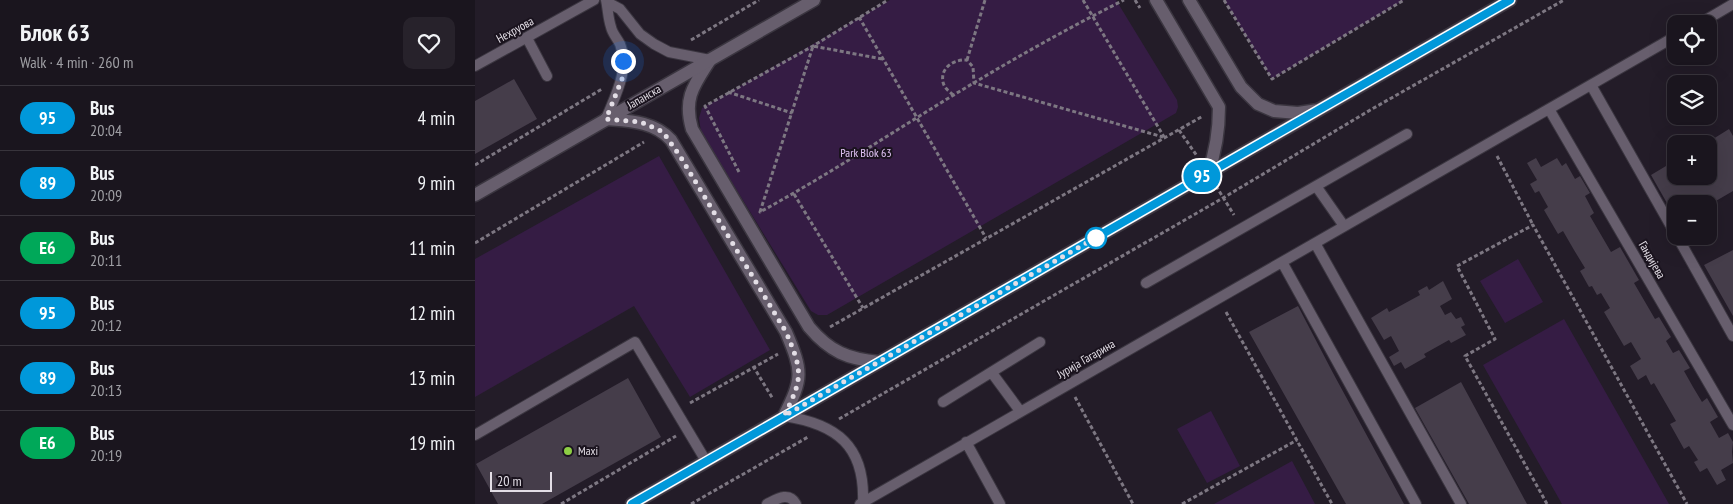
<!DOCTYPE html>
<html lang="en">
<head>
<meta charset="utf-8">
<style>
  body { margin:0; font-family:"PT Sans Narrow",sans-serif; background:#27222b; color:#f1f3f6; height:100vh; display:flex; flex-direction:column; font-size:19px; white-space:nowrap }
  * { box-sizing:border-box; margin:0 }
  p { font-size:16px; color:#9f9fa4 }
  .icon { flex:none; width:28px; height:28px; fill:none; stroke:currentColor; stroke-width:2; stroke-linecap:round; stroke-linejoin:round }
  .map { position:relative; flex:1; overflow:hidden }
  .sheet { display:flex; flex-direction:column; background:#1a151e; width:475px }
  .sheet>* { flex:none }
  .badge { padding:0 10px; border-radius:16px; font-size:18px; line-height:32px }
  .controls { position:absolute; left:1192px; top:15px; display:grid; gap:10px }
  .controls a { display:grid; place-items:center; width:50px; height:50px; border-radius:10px; background:#1a151e; box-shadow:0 5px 20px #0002,0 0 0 1px #38343c; font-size:25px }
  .scale { position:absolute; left:15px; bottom:12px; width:62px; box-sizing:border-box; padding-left:5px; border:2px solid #e3dee6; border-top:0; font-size:14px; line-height:18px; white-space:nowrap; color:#e3dee6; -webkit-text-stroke:4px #1a131e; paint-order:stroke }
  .you { position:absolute; width:25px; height:25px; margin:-12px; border:4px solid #fff; border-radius:50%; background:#1a73e8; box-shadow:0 0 0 8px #1a73e833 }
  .map>.badge { position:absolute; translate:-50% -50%; box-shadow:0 0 0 2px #fff }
  .round { display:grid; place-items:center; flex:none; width:52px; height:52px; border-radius:10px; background:#27222b }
  .headline { display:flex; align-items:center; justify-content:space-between; height:85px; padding:0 20px }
  h1 { font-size:24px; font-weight:600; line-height:38px }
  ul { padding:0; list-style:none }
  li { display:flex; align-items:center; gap:15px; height:65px; padding:0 20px; border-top:1px solid #38343c }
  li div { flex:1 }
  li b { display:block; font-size:19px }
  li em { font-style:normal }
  li .badge { min-width:55px; font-weight:700; text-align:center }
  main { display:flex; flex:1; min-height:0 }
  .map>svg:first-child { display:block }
</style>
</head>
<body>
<main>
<section class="sheet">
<div class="headline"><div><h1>Блок 63</h1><p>Walk · 4 min · 260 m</p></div><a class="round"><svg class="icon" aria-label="heart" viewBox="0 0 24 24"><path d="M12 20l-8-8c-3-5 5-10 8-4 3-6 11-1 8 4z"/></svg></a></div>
<ul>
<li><span class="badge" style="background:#0098da;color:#fff">95</span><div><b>Bus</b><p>20:04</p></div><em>4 min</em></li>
<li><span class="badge" style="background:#0098da;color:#fff">89</span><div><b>Bus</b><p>20:09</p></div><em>9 min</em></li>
<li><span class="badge" style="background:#00a859;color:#fff">E6</span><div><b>Bus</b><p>20:11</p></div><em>11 min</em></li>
<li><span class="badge" style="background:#0098da;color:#fff">95</span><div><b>Bus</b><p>20:12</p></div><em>12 min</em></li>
<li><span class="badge" style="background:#0098da;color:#fff">89</span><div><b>Bus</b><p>20:13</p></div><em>13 min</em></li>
<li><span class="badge" style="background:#00a859;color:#fff">E6</span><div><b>Bus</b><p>20:19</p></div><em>19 min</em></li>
</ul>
</section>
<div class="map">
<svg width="1258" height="504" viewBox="0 0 1258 504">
  <rect width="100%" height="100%" fill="#231c28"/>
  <!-- green -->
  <path fill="#351c44" d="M415,0H641L702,100L703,107L701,113L670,131L352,315H343L336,311L226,132L224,118L227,108Z
    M749,0H929L797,79Z
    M184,156L295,350L215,397L159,306L0,397V259Z
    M1043,259L1068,302L1030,323L1005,281Z
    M1089,319L1194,504H1087L1008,365Z
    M736,411L765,466L732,483L702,429Z
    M817,461L840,504H739Z"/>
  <!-- building -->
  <path fill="#453d4a" d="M39,79L62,119L0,154V101Z
    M1254,129L1258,136V191L1234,205L1201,204V219L1176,175L1201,160V176H1234V144H1230Z
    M1061,158L1066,167L1082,158L1087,166L1091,163L1100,179L1105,176L1115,193L1110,196L1119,213L1115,216L1136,252L1145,247L1164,280L1159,283L1180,319L1184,317L1196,337L1191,341L1198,353L1204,350L1215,368L1209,371L1218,387L1227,402L1232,398L1243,417L1235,422L1244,438L1253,433L1258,442L1257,452L1258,463L1246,470L1251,480L1242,485L1232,468L1225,472L1219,462L1223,460L1214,446L1209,449L1195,424L1201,421L1179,383L1176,385L1171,375L1163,380L1155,366L1166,359L1156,342L1149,346L1129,312L1135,308L1126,293L1122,295L1117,286L1114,287L1105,271L1110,268L1099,250L1088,231L1083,234L1069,210L1073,207L1064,191L1060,193L1055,184L1062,180L1052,163Z
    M1258,250V316L1229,265Z
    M968,281L977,299L965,306L970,315L976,312L981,319L986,317L990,325L986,327L991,335L976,343L974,340L949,354L951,357L930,369L926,362L919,366L914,357L924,351L916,336L909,340L896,318L912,308L914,312L945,295L943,291L952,286L954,290Z
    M823,306L858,373L929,504H871L774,332Z
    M153,378L186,437L67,504H23L1,464Z
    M986,382L1052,504H994L940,408Z"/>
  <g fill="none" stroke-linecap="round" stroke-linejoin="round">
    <defs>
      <path id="lane" d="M131,0C133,9 133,18 136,27C137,33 142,38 145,44C155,70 140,96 131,119
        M132,2L145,9L165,34L179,44L194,52L235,60
        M1224,24L1258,4
        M52,38L72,76
        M0,66L119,0
        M1116,85L1201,235
        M1074,109L1258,425
        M841,186L869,226
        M1202,236L1258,336
        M840,243L986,504
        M807,262L941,504
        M671,283L932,134
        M517,373L545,411
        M468,402L565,342
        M309,416C362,424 390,446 388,502
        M0,435L160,342L231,461
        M491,442L525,504
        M292,504C302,499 314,491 321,504
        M385,504L1201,36"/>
      <path id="street" d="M681,0L744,107C744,130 741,151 733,173
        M714,0L766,87L783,104L799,111L823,113L843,110
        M235,60C219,85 208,98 217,129L334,327C355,352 373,359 404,362
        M131,119C154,121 179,121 196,140L311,332C328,372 328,378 309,416"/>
      <path id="secondary" d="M0,195L339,0
        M157,504L1035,0"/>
    </defs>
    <!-- lane casing -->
    <use href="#lane" stroke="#3b3640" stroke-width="12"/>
    <!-- street casing -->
    <use href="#street" stroke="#3b3640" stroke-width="15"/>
    <!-- secondary casing -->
    <use href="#secondary" stroke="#3b3640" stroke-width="15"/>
    <!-- path -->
    <path stroke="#7d7782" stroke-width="3" stroke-dasharray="4 2.5" stroke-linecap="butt" d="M608,0L689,137
      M660,0L665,8
      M749,0L797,79L929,0
      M384,17L511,238
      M216,40L284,0
      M407,59L338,46L285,212C351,176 413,135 477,96C533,62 591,29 649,0
      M492,60L510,0
      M253,92L317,113
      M478,95C474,91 469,88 468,82C465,67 480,59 492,60L498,67L499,83L688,137
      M704,130L722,156
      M1022,156L1058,225
      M0,165L127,89
      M264,172L230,106L338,46L413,0
      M741,186L759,215
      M319,194L388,308
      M0,243L169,142
      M751,312L857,504
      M355,327L728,116
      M278,366L298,399
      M600,397L658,504
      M215,403L303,354
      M364,419L748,198L897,109L1089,0
      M86,504L201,436
      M216,504L333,437
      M707,504L822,440
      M1072,504L990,356L1020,339L982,266L1058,225L1212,504"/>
    <!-- lane -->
    <use href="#lane" stroke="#675e6d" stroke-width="10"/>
    <!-- street -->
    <use href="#street" stroke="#675e6d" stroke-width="12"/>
    <!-- secondary -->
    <use href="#secondary" stroke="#675e6d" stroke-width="12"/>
  </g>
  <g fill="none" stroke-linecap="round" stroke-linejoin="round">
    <defs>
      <path id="line" d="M157,504L1035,0"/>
    </defs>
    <!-- line casing -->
    <use href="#line" stroke="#fff" stroke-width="11"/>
    <!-- line -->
    <use href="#line" stroke="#0098da" stroke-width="8"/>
    <!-- walk -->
    <path stroke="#e3dee6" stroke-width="5" stroke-dasharray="0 9" d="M148,61L147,79L131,119L166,122L188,132L205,156L311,332C328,372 328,378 309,416L622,237L621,238"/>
  </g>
  <!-- markers -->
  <circle fill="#fff" stroke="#0098da" stroke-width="2.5" cx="621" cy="238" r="10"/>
  <circle fill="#8dce44" stroke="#1a131e" stroke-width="2" cx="93" cy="451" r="5"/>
  <g text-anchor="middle" stroke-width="4" stroke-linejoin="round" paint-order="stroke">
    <!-- street labels -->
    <g font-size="12" fill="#e3dee6" stroke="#1a131e">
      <text transform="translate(40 30) rotate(-29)" y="4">Нехруова</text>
      <text transform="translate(169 97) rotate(-30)" y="4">Јапанска</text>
      <text transform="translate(1177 260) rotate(60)" y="4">Гандијева</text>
      <text transform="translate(611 359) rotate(-30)" y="4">Јурија Гагарина</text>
    </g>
    <!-- park labels -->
    <g font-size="12" fill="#e1c3f5" stroke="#1a131e">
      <text x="391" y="157">Park Blok 63</text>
    </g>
    <!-- poi labels -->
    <g font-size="12" fill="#e3dee6" stroke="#1a131e" text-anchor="start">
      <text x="103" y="455">Maxi</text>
    </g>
  </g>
</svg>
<div class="controls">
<a><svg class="icon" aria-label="locate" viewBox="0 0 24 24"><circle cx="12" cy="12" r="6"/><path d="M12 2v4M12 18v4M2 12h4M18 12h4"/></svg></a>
<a><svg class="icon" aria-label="layers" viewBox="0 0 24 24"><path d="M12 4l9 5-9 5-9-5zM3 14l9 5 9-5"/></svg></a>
<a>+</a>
<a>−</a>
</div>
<div class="scale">20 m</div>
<div class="you" style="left:148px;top:61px"></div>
<b class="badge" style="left:727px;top:176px;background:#0098da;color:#fff">95</b>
</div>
</main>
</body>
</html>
